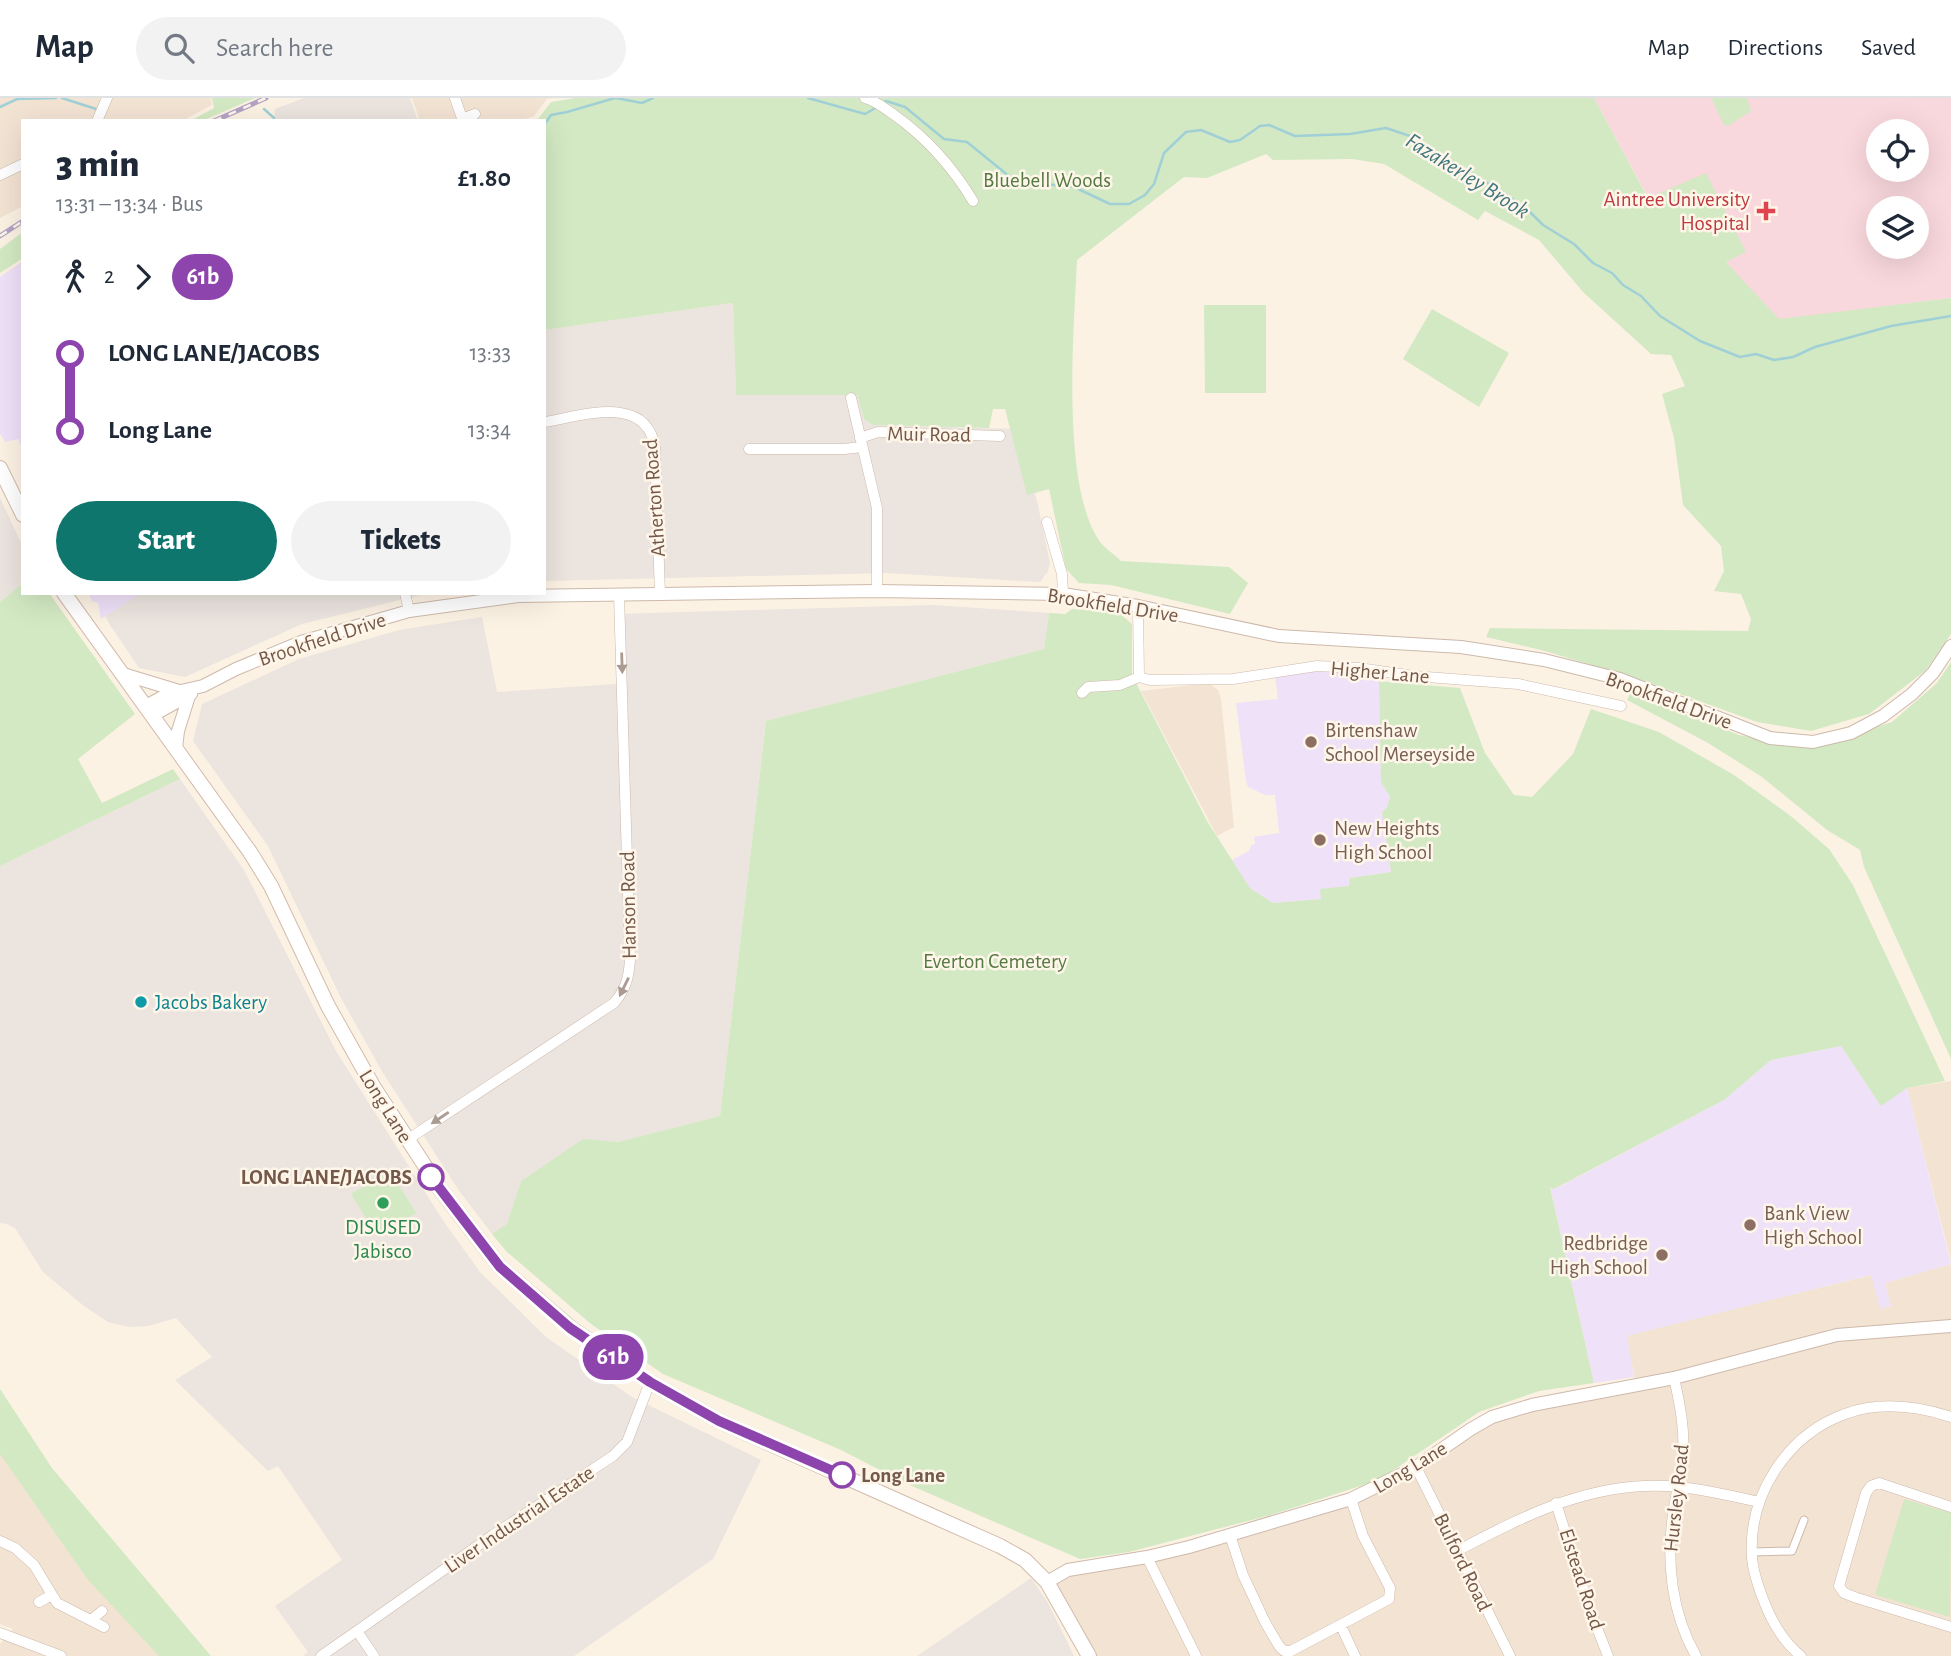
<!DOCTYPE html>
<html lang="en">
<head>
<meta charset="utf-8">
<style>
  body { margin:0; font-family:"Alegreya Sans",sans-serif; background:#f2f2f3; color:#1f2937; height:100vh; display:flex; flex-direction:column; font-size:26px; white-space:nowrap }
  * { box-sizing:border-box; margin:0 }
  p { font-size:23px; color:#747a83 }
  .icon { flex:none; width:38px; height:38px; fill:none; stroke:currentColor; stroke-width:2; stroke-linecap:round; stroke-linejoin:round }
  .map { position:relative; flex:1; overflow:hidden }
  .details { position:absolute; left:21px; top:21px; width:525px; height:476px; display:flex; flex-direction:column; background:#fff; border-radius:0px; box-shadow:0 7px 28px #0002 }
  .details>* { flex:none }
  .badge { padding:0 14px; border-radius:23px; font-size:24px; line-height:46px }
  .fabs { position:absolute; left:1866px; top:21px; display:grid; gap:14px }
  .fabs a { display:grid; place-items:center; width:63px; height:63px; border-radius:50%; background:#fff; box-shadow:0 7px 28px #0002; font-size:35px }
  .map>.badge { position:absolute; translate:-50% -50%; box-shadow:0 0 0 4px #fff }
  .legs { display:flex; align-items:center; gap:10px; height:77px; padding:0 35px; font-size:23px }
  .legs p { margin-inline-start:auto }
  .head { display:flex; align-items:center; justify-content:space-between; height:119px; padding:0 35px }
  h1 { font-size:38px; font-weight:800; line-height:52px }
  .cta { display:flex; gap:14px; margin-top:auto; padding:14px 35px }
  .cta a { flex:1; height:80px; border-radius:42px; background:#0f766e; color:#fff; font-size:28px; font-weight:800; line-height:80px; text-align:center }
  .cta a+a { background:#f2f2f3; color:#1f2937 }
  ul { padding:0 35px; list-style:none }
  li { display:flex; align-items:center; gap:24px; height:77px; font-size:26px }
  li i { display:grid; place-items:center; width:10px; height:100%; margin:0 9px; background:currentColor }
  li i::after { content:''; width:18px; height:18px; margin:-9px; border:5px solid; border-radius:50%; background:#fff }
  li p { margin-inline-start:auto }
  li:first-child i { background:linear-gradient(#0000 50%,currentColor 0) }
  li:last-child i { background:linear-gradient(currentColor 50%,#0000 0) }
  header { display:flex; align-items:center; gap:42px; box-sizing:border-box; height:98px; padding:0 35px; background:#fff; border-bottom:2px solid #e0e1e3 }
  header strong { font-size:33px }
  nav { display:flex; gap:38px; margin-inline-start:auto; font-size:24px }
  .search { width:490px; height:63px; background:#f2f2f3; display:flex; align-items:center; gap:18px; box-sizing:border-box; padding:0 24px; border-radius:38px; color:#747a83; font-size:26px }
  .map>svg:first-child { display:block }
</style>
</head>
<body>
<header>
<strong>Map</strong>
<div class="search"><svg class="icon" aria-label="search" viewBox="0 0 24 24"><circle cx="10" cy="10" r="6"/><path d="M15 15l6 6"/></svg>Search here</div>
<nav><a>Map</a><a>Directions</a><a>Saved</a></nav>
</header>
<div class="map">
<svg width="1951" height="1558" viewBox="0 0 1951 1558">
  <rect width="100%" height="100%" fill="#fcf2e4"/>
  <!-- residential -->
  <path fill="#f3e3d3" d="M0,0H211L212,7L182,23H23V108L0,120Z
    M412,0H554L547,1L534,18L520,23H420Z
    M1209,585L1218,592L1221,600L1234,729L1217,738L1141,593Z
    M1951,983V1163L1907,990Z
    M1951,1166V1558H1089L1047,1484L1068,1472L1147,1459L1379,1389L1492,1319L1636,1286L1626,1238L1872,1177L1880,1210L1891,1208L1885,1185Z
    M0,1347L162,1558H0V1546L13,1531L0,1526Z"/>
  <!-- industrial -->
  <path fill="#ebe4df" d="M304,0H410L418,23H274L275,11Z
    M733,205L736,297H857L864,321L873,327L1016,331L1037,403L1050,465L1048,473L1040,484L886,475L544,483V232Z
    M0,400L23,449V485L0,504Z
    M93,495H428L302,526L185,579L139,570L110,527Z
    M934,507L1049,515L1044,551L766,623L720,1018L618,1044L583,1042L521,1083L507,1127L492,1136L460,1094L383,975L341,900L268,748L193,643L202,606L299,561L399,532L482,519L497,594L616,586L615,516Z
    M180,681L244,772L336,953L444,1124L480,1174L546,1239L632,1299L761,1362L713,1461L574,1558H303L308,1554L275,1508L342,1462L278,1368L268,1373L175,1282L212,1259L176,1220L148,1228L129,1229L108,1224L84,1208L43,1174L15,1130L7,1126L0,1125V768Z
    M1031,1480L1047,1503L1074,1558H917Z"/>
  <!-- education -->
  <path fill="#efe1f8" d="M23,163V352L18,341L5,344L0,336V179Z
    M88,495H141L101,521L98,505L92,503Z
    M1317,573L1379,577L1381,684L1390,699L1387,709L1382,714L1391,774L1350,780V787L1321,801L1273,805L1250,790L1232,762L1249,753L1251,747L1255,746L1254,739L1279,735L1275,697H1265L1248,689L1246,683L1236,605L1278,601L1275,578Z
    M1841,948L1881,1007L1907,990L1951,1166L1885,1185L1891,1208L1880,1211L1871,1177L1627,1238L1634,1279L1594,1285L1550,1088L1555,1091L1724,1002L1771,962Z"/>
  <!-- medical -->
  <path fill="#f9d8dd" fill-rule="evenodd" d="M1594,0H1951V200L1779,222L1685,120L1657,116ZM1878,33H1916V72H1878ZM1878,110H1916V149H1878Z"/>
  <!-- green -->
  <path fill="#d3e9c3" d="M212,0H255L202,23H190L214,10Z
    M575,0H1594L1648,100L1706,75L1746,154L1726,164L1779,221L1951,200V536L1925,573L1869,616L1811,633L1757,624L1641,582L1545,553L1486,539L1490,530L1748,533L1751,521L1741,496L1714,493L1724,473L1721,448L1683,407L1674,340L1662,296L1685,288L1671,257L1651,256L1583,194L1539,142L1485,113L1478,122L1384,66L1352,61L1273,62L1266,56L1207,80L1184,79L1077,162C1074,231 1061,382 1098,441C1103,449 1114,456 1121,463L1229,469L1248,485L1230,516L1111,487L1079,485L1066,471L1049,391L1027,397L1005,311H993L989,330L873,327L864,321L857,297H736L733,205L544,232V23H532L538,21L551,4Z
    M1711,0H1747L1751,13L1728,28L1724,27Z
    M23,134V160L0,175V151Z
    M1204,207H1266V295H1205Z
    M1432,211L1509,255L1479,309L1403,261Z
    M23,485V495H49L135,616L78,661L102,705L173,671L180,681L0,768V504Z
    M1072,511L1118,514L1132,526V577L1207,723L1250,790L1273,805L1321,801L1320,791L1349,788L1350,780L1391,774L1382,714L1387,709L1390,699L1381,684L1379,583L1460,590L1485,655L1514,697L1532,699L1573,656L1591,611L1659,634L1734,677L1792,719L1829,751L1853,787L1945,983L1907,990L1881,1008L1841,948L1771,962L1724,1002L1554,1091L1550,1089L1594,1285L1539,1293L1479,1314L1379,1382L1271,1417L1129,1454L1080,1461L905,1385L841,1352L663,1276L591,1226L506,1153L492,1136L507,1126L521,1083L583,1041L618,1044L720,1018L766,623L1044,551L1049,515L1065,516Z
    M1951,564V961L1864,769L1860,752L1827,732L1762,679L1708,645L1627,602L1631,594L1739,637L1787,646L1833,643L1892,624L1937,585Z
    M390,1073L416,1115L377,1138L351,1096Z
    M0,1291L52,1370L211,1558H159L88,1482L0,1356Z
    M1904,1401L1951,1415L1950,1519L1875,1497Z"/>
  <g fill="none" stroke-linecap="round" stroke-linejoin="round">
    <!-- stream -->
    <path stroke="#a0d0d6" stroke-width="2.5" d="M62,0L96,11
      M616,0L642,5L653,0
      M808,0L865,16L877,9
      M883,5L886,3L905,9L944,41L967,44L1015,83L1074,89L1110,106H1129L1145,97L1154,86L1164,55L1186,34L1201,32L1230,44L1240,42L1260,28L1269,27L1295,38L1350,36L1386,30L1416,40L1435,54L1501,93L1528,112L1543,127L1574,146L1593,165L1612,175L1623,187L1641,198L1660,218L1700,243L1740,259L1756,256L1774,262L1793,259L1815,249L1891,228L1951,218
      M0,9L17,1L56,0
      M264,11L274,20
      M544,27L551,17L567,14L615,0"/>
    <defs>
      <path id="pedestrian" d="M1752,1454L1792,1453L1804,1422"/>
      <path id="minor" d="M455,0L463,23
        M865,0C876,3 884,10 893,16C927,40 952,68 973,103
        M462,21L475,16
        M97,23L107,0
        M0,77L23,66
        M851,300L877,410V493
        M544,324C582,318 647,295 655,350L660,496
        M860,340L878,334L1000,338
        M749,351H844L862,349
        M1047,424L1062,476L1063,496
        M405,495L409,513
        M1138,508L1139,579L1150,582L1233,581L1317,568L1359,570L1414,578L1518,586L1621,608
        M1082,595L1088,589L1120,587L1139,579
        M407,1042L614,905C626,891 629,879 630,861L619,497
        M1674,1280C1680,1306 1685,1332 1683,1359C1681,1379 1675,1398 1673,1417C1666,1465 1672,1516 1696,1558
        M1416,1369L1510,1558
        M1556,1405L1590,1512L1608,1558
        M1951,1409L1879,1385L1871,1388L1866,1395L1839,1488L1844,1495L1857,1500L1951,1529
        M1230,1437L1243,1477L1265,1524L1279,1548L1284,1553H1291L1389,1501L1390,1490L1363,1438L1351,1401
        M0,1443L15,1450L34,1467L57,1505L104,1529
        M1457,1453C1527,1416 1598,1380 1680,1389C1707,1392 1733,1398 1759,1404
        M1147,1459L1196,1558
        M39,1504L52,1497
        M91,1522L102,1513
        M1341,1528L1355,1558
        M0,1535L61,1558
        M321,1558L357,1533
        M374,1558L357,1533L493,1437L613,1358L627,1344L650,1284
        M1801,1558C1785,1546 1772,1524 1765,1506C1759,1491 1753,1475 1752,1459C1748,1397 1787,1337 1845,1316C1880,1303 1917,1308 1951,1319"/>
      <path id="tertiary" d="M123,576L179,593
        M146,608L168,596L203,588L236,571L301,544L409,513L518,498L877,493L1063,496L1138,508L1279,538L1461,549L1544,562L1620,581L1770,640L1813,644L1851,635L1883,618L1912,596L1933,575L1951,548
        M153,617L191,596
        M176,650L178,633L189,598
        M1047,1484L1068,1472L1147,1459L1189,1449L1351,1401L1416,1369L1471,1331L1492,1319L1532,1307L1674,1280L1837,1237L1951,1228"/>
      <path id="secondary" d="M0,370L23,417
        M64,495L250,754L271,788L328,908L373,988L440,1091L500,1169L571,1230L650,1284L719,1323L1000,1448L1025,1462L1047,1484L1089,1558"/>
    </defs>
    <!-- pedestrian casing -->
    <use href="#pedestrian" stroke="#cdb9ab" stroke-width="9"/>
    <!-- minor casing -->
    <use href="#minor" stroke="#cdb9ab" stroke-width="11"/>
    <!-- tertiary casing -->
    <use href="#tertiary" stroke="#cdb9ab" stroke-width="14"/>
    <!-- secondary casing -->
    <use href="#secondary" stroke="#d2bbab" stroke-width="16"/>
    <!-- pedestrian -->
    <use href="#pedestrian" stroke="#fff" stroke-width="7"/>
    <!-- minor -->
    <use href="#minor" stroke="#fff" stroke-width="10"/>
    <!-- tertiary -->
    <use href="#tertiary" stroke="#fff" stroke-width="12"/>
    <!-- secondary -->
    <use href="#secondary" stroke="#fff" stroke-width="14"/>
    <defs>
      <path id="rail" d="M214,23L266,0
        M0,138L23,123"/>
    </defs>
    <!-- rail casing -->
    <use href="#rail" stroke="#b4a3c5" stroke-width="5"/>
    <!-- rail -->
    <use href="#rail" stroke="#fff6ea" stroke-width="2.5" stroke-dasharray="8" stroke-linecap="butt"/>
  </g>
  <!-- one-way arrows -->
  <defs><path id="oneway-solid" d="M-6-.8H1V-3.2L6.5 0L1 3.2V.8H-6Z" transform="scale(1.75)"/></defs>
  <g fill="#ac9b92">
    <use href="#oneway-solid" transform="translate(622 565) rotate(88)"/>
    <use href="#oneway-solid" transform="translate(624 889) rotate(116)"/>
    <use href="#oneway-solid" transform="translate(440 1020) rotate(146)"/>
  </g>
  <g fill="none" stroke-linecap="round" stroke-linejoin="round">
    <defs>
      <path id="line-1" d="M431,1079L500,1169L570,1230L650,1284L719,1323L842,1377"/>
    </defs>
    <!-- line-1 casing -->
    <use href="#line-1" stroke="#fff" stroke-width="16"/>
    <!-- line-1 -->
    <use href="#line-1" stroke="#8e44ad" stroke-width="10"/>
  </g>
  <!-- markers -->
  <path fill="#e0444e" stroke="#fff6ea" stroke-width="2.5" d="M1762.5 102.5h7v7h7v7h-7v7h-7v-7h-7v-7h7z"/>
  <g fill="#8d6e63" stroke="#fff6ea" stroke-width="2.5">
    <circle cx="1311" cy="644" r="7"/>
    <circle cx="1320" cy="742" r="7"/>
    <circle cx="1750" cy="1127" r="7"/>
    <circle cx="1662" cy="1157" r="7"/>
  </g>
  <circle fill="#0f9aa8" stroke="#fff6ea" stroke-width="2.5" cx="141" cy="904" r="7"/>
  <g fill="#fff" stroke="#8e44ad" stroke-width="3.5">
    <circle cx="431" cy="1079" r="12"/>
    <circle cx="842" cy="1377" r="12"/>
  </g>
  <circle fill="#2e9e5b" stroke="#fff6ea" stroke-width="2.5" cx="383" cy="1105" r="7"/>
  <g text-anchor="middle" stroke-width="5" stroke-linejoin="round" paint-order="stroke">
    <!-- park labels -->
    <g font-size="21" fill="#547942" stroke="#fff6ea">
      <text x="1047" y="89">Bluebell Woods</text>
      <text x="995" y="870">Everton Cemetery</text>
    </g>
    <!-- health labels -->
    <g font-size="21" fill="#be3a42" stroke="#fff6ea" text-anchor="end">
      <text x="1750" y="108">Aintree University<tspan x="1750" dy="24">Hospital</tspan></text>
    </g>
    <!-- street labels -->
    <g font-size="21" fill="#74584a" stroke="#fff6ea">
      <text transform="translate(929 336) rotate(1)" y="7">Muir Road</text>
      <text transform="translate(654 400) rotate(-94)" y="7">Atherton Road</text>
      <text transform="translate(1113 507) rotate(9)" y="7">Brookfield Drive</text>
      <text transform="translate(322 541) rotate(-18)" y="7">Brookfield Drive</text>
      <text transform="translate(1380 574) rotate(5)" y="7">Higher Lane</text>
      <text transform="translate(1669 602) rotate(20)" y="7">Brookfield Drive</text>
      <text transform="translate(628 807) rotate(-91)" y="7">Hanson Road</text>
      <text transform="translate(386 1008) rotate(58)" y="7">Long Lane</text>
      <text transform="translate(1410 1369) rotate(-31)" y="7">Long Lane</text>
      <text transform="translate(1676 1400) rotate(-84)" y="7">Hursley Road</text>
      <text transform="translate(519 1421) rotate(-34)" y="7">Liver Industrial Estate</text>
      <text transform="translate(1463 1464) rotate(64)" y="7">Bulford Road</text>
      <text transform="translate(1582 1481) rotate(72)" y="7">Elstead Road</text>
    </g>
    <!-- education labels -->
    <g font-size="21" fill="#785e54" stroke="#fff6ea" text-anchor="start">
      <text x="1325" y="639">Birtenshaw<tspan x="1325" dy="24">School Merseyside</tspan></text>
      <text x="1334" y="737">New Heights<tspan x="1334" dy="24">High School</tspan></text>
      <text x="1764" y="1122">Bank View<tspan x="1764" dy="24">High School</tspan></text>
      <text x="1648" y="1152" text-anchor="end">Redbridge<tspan x="1648" dy="24">High School</tspan></text>
    </g>
    <!-- culture labels -->
    <g font-size="21" fill="#0d838f" stroke="#fff6ea" text-anchor="start">
      <text x="155" y="911">Jacobs Bakery</text>
    </g>
    <!-- stop labels -->
    <g font-size="21" font-weight="bold" fill="#74584a" stroke="#fff6ea" text-anchor="end">
      <text x="412" y="1086">LONG LANE/JACOBS</text>
      <text x="861" y="1384" text-anchor="start">Long Lane</text>
    </g>
    <!-- leisure labels -->
    <g font-size="21" fill="#27864d" stroke="#fff6ea">
      <text x="383" y="1136">DISUSED<tspan x="383" dy="24">Jabisco</tspan></text>
    </g>
    <!-- water labels -->
    <g font-size="23" font-style="italic" fill="#417780" stroke="#fff6ea">
      <text transform="translate(1468 77) rotate(32)" y="8">Fazakerley Brook</text>
    </g>
  </g>
</svg>
<div class="fabs">
<a><svg class="icon" aria-label="locate" viewBox="0 0 24 24"><circle cx="12" cy="12" r="6"/><path d="M12 2v4M12 18v4M2 12h4M18 12h4"/></svg></a>
<a><svg class="icon" aria-label="layers" viewBox="0 0 24 24"><path d="M12 4l9 5-9 5-9-5zM3 14l9 5 9-5"/></svg></a>
</div>
<b class="badge" style="left:613px;top:1259px;background:#8e44ad;color:#fff">61b</b>
<section class="details">
<div class="head"><div><h1>3 min</h1><p>13:31 – 13:34 · Bus</p></div><b>£1.80</b></div>
<div class="legs"><svg class="icon" aria-label="walk" viewBox="0 0 24 24"><circle cx="13" cy="4" r="2"/><path d="M13 8l-2 6 4 7M11 14l-3 7M7 12l3-4h3l4 4"/></svg>2<svg class="icon" aria-label="forward" viewBox="0 0 24 24"><path d="M9 5l7 7-7 7"/></svg><b class="badge" style="background:#8e44ad;color:#fff">61b</b></div>
<ul>
<li><i style="color:#8e44ad"></i><b>LONG LANE/JACOBS</b><p>13:33</p></li>
<li><i style="color:#8e44ad"></i><b>Long Lane</b><p>13:34</p></li>
</ul>
<div class="cta"><a>Start</a><a>Tickets</a></div>
</section>
</div>
</body>
</html>
